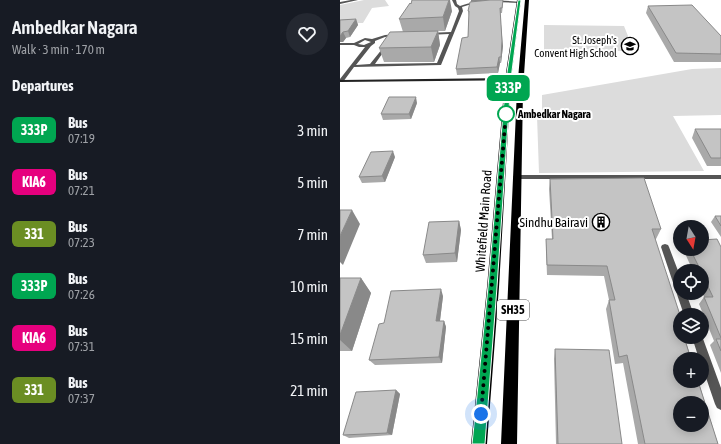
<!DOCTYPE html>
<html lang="en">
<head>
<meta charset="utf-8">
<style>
  body { margin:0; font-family:"Asap Condensed",sans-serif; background:#242831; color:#f1f3f6; height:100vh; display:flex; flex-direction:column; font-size:15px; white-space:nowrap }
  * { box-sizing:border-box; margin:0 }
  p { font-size:13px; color:#9ea1a6 }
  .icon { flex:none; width:22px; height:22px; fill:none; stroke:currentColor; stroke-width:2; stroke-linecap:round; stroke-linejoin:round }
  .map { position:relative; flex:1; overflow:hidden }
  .details { display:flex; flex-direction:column; background:#171b24; width:340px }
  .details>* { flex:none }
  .badge { padding:0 8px; border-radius:6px; font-size:14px; line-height:26px }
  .needle { width:26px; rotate:169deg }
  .tools { position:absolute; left:333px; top:220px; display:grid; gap:8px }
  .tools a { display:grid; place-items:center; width:36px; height:36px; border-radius:50%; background:#171b24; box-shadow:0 2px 10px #0003; font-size:20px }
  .you { position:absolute; width:20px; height:20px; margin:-10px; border:3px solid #fff; border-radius:50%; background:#1a73e8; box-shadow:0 0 0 6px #1a73e833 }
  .map>.badge { position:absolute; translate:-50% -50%; box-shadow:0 0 0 2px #fff }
  h2 { padding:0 12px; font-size:15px; line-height:36px }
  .round { display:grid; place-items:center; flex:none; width:42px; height:42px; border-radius:21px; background:#242831 }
  .head { display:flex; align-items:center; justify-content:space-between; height:68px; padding:0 12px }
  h1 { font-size:19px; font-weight:600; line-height:30px }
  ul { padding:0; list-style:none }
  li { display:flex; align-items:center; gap:12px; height:52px; padding:0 12px }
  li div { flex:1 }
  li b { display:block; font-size:15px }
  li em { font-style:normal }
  li .badge { min-width:44px; font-weight:700; text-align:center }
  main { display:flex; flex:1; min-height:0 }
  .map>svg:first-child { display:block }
</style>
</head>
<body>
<main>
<section class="details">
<div class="head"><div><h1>Ambedkar Nagara</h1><p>Walk · 3 min · 170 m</p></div><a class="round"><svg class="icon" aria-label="heart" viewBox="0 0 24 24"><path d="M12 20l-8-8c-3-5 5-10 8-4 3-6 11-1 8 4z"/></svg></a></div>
<h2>Departures</h2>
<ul>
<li><span class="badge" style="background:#00a651;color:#fff">333P</span><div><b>Bus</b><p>07:19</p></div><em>3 min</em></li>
<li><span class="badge" style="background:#e6007e;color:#fff">KIA6</span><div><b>Bus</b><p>07:21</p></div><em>5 min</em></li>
<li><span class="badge" style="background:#6b8e23;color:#fff">331</span><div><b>Bus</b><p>07:23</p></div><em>7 min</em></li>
<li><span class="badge" style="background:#00a651;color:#fff">333P</span><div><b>Bus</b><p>07:26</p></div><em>10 min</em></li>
<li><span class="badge" style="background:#e6007e;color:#fff">KIA6</span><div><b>Bus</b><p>07:31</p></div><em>15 min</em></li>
<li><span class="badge" style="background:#6b8e23;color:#fff">331</span><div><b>Bus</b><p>07:37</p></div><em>21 min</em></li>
</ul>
</section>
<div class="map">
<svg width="381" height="444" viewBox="0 0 381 444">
  <rect width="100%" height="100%" fill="#fff"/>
  <!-- green -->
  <path fill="#dcdcdc" d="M24,0H45L49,6L32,8L23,23H0V5Z
    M204,25L284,26L294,51H204Z
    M381,68V115L333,116L364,171L199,173L197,116H202V95L352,69Z"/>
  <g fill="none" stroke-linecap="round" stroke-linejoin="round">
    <!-- street -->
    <path fill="#555" fill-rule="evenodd" d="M11,0H18L0,4V2Z
      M112,0H116L117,4L120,6C135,0 166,0 181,2L179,3C159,2 141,0 122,7L123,11L101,65L14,67L3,82H0V79L25,47H19L14,45H0V43H14L25,38L32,39L45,35L58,34L59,36L45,37L35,41V43L31,46L16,65L30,64L47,43L49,44L35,64L97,63L109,34L87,35L85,34L87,33L111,32L119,11L118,8L115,6ZM25,40L31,42L24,45L18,44Z
      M175,175H381V179H177L173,177Z
      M325,244L328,245L329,247L340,276V293H346L354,315H344L321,247L322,245Z
      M362,336L381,388V410L377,408L375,404L362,366V359H359L352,337Z"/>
    <!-- secondary -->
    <path fill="#222" fill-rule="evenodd" d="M180,78H182V80L0,82V80Z"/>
    <!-- primary -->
    <path fill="#000" fill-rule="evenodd" d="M177,0H181L171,79L159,287L147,444H131L147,287L165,79Z
      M185,0H189L183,90L177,444H161L177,90Z"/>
  </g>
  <!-- wall -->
  <path fill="#a9a9a9" d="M71,4L112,11L105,31H98L100,45L94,62H44L39,48L63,32L59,19Z
    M163,4L162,13H160L163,46L161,63H160L158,73L117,75L116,69L128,37L129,16L128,11Z
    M308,6L381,36V62H334L306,13Z
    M16,19L18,25L10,37L6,38L3,42H0V20Z
    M77,103L71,119L43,120L41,114Z
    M355,129H381V166H367L352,138Z
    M55,157L45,182L22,183L19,177Z
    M210,179L321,229L316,239H315L340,337H346L345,339L378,444H298L283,363L275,364L266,309L269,300L264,276L207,275L206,250V239H212L209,189Z
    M375,216H381V237L371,222Z
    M119,221L121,230L117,262L86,263L83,255Z
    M381,247V373L370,345L374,341L359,304L364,297L362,292V271H353L343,249H362Z
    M0,278H21L31,293L12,351H0Z
    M103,296L100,321H104L106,327L102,363L35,365L29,360L44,323Z
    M215,349L282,444H216L214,359Z
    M56,390L60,394L52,435L9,438L3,435Z"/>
  <!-- shaded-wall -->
  <path fill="#898989" d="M109,0H110L112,11L105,31L103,17Z
    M131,0H154L131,2Z
    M16,19L18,25L10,37L8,31Z
    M98,31L100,45L94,62L91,47Z
    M3,32L6,38L3,42H0V36Z
    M162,41L163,46L161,63V57Z
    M159,57L160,63L158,73L157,67Z
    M76,97L77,103L71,119L69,114Z
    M53,151L55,157L45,182L42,176Z
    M12,210L20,224L3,265L0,262V236Z
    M119,221L121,230L117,262L115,253Z
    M21,278L31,293L12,351L0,340V335Z
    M101,289L103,296L99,328L96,321Z
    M104,321L106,327L102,363L99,357Z
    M56,390L60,394L52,435L47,433Z"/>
  <!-- building -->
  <path fill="#c4c4c4" stroke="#898989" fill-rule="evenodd" d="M72,0H109L103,17L59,19L70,3L71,4Z
    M150,0H163L162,8H160L162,41L161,57H159L157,67L116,69L122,38L128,37L129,11H128L130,2Z
    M352,5L381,36V54L336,53L308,6Z
    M16,19L8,31L3,32L0,36V20Z
    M98,31L91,47L39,48L50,32Z
    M49,97H76L69,114H41Z
    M355,129H381V158H371Z
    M53,151L42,176L19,177L31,152Z
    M304,178L321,229H312L340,315V337H344L351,359H340V381H358L378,444H305L287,355L279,357L269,300H275L267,266L207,265L206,239H213L210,179ZM340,403H362V425H340Z
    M0,210H12L0,236Z
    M375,216H381V226Z
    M119,221L115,253L83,255L89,222Z
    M377,239L381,247V338L364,297H373L362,274V271H361L350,249H362V240Z
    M0,278H21L0,335Z
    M101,289L96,321H104L99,357L29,360L39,324L44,323L51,291Z
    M376,339H381V351Z
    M215,349L269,350L282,444H218Z
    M56,390L47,433L3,435L16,392Z"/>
  <!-- line -->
  <path fill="#00a651" stroke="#fff" d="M178,0H181L171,79L157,287L145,444H132L148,287L166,79Z"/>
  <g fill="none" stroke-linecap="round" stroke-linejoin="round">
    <!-- walk -->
    <path stroke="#000" stroke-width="4" stroke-dasharray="0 7.2" d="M141,414L166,113V114"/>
  </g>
  <!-- icons -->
  <defs>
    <symbol id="school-ring" viewBox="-11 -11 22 22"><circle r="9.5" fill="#fff" stroke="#000" stroke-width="1.5"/><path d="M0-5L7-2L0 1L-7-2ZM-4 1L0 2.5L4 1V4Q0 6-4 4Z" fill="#000"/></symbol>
    <symbol id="building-ring" viewBox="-11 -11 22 22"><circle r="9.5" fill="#fff" stroke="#000" stroke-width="1.5"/><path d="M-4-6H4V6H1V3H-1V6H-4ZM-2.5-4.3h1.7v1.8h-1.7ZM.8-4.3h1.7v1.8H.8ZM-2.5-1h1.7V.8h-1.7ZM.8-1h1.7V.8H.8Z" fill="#000"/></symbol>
  </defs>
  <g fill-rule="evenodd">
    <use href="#school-ring" x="280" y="36" width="20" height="20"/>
    <use href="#building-ring" x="251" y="212" width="20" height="20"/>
  </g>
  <!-- markers -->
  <circle fill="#fff" stroke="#00a651" stroke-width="2" cx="166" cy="114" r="8"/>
  <g text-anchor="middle" stroke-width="4" stroke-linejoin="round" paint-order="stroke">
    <!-- far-poi labels -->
    <g font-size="11" fill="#000" stroke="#fff" text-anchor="end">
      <text x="277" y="44">St. Joseph's<tspan x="277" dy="13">Convent High School</tspan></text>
    </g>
    <!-- far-stop labels -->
    <g font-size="11" font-weight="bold" fill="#000" stroke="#fff" text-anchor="start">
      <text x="178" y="118">Ambedkar Nagara</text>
    </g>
    <!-- shield labels -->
    <rect fill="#fff" stroke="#4c4c4c" stroke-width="1" x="157" y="300" width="32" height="20" rx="3"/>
    <g font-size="12" font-weight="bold" fill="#000">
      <text x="173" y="314">SH35</text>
    </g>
    <!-- street labels -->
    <g font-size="13" fill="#000" stroke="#fff">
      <text transform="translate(143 221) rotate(-86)" y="5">Whitefield Main Road</text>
    </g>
    <!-- poi labels -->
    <g font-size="13" fill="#000" stroke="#fff" text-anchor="end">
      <text x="248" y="227">Sindhu Bairavi</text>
    </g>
  </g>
</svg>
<div class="tools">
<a><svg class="needle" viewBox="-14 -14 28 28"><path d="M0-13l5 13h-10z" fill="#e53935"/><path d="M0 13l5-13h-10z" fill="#9ea1a6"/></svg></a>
<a><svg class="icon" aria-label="locate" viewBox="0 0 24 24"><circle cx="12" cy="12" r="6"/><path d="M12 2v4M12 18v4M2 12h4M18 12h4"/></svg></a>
<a><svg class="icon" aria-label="layers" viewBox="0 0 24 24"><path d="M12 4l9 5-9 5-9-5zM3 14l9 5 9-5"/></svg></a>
<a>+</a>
<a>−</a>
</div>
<div class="you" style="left:141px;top:414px"></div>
<b class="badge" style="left:168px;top:88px;background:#00a651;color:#fff">333P</b>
</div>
</main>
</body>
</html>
